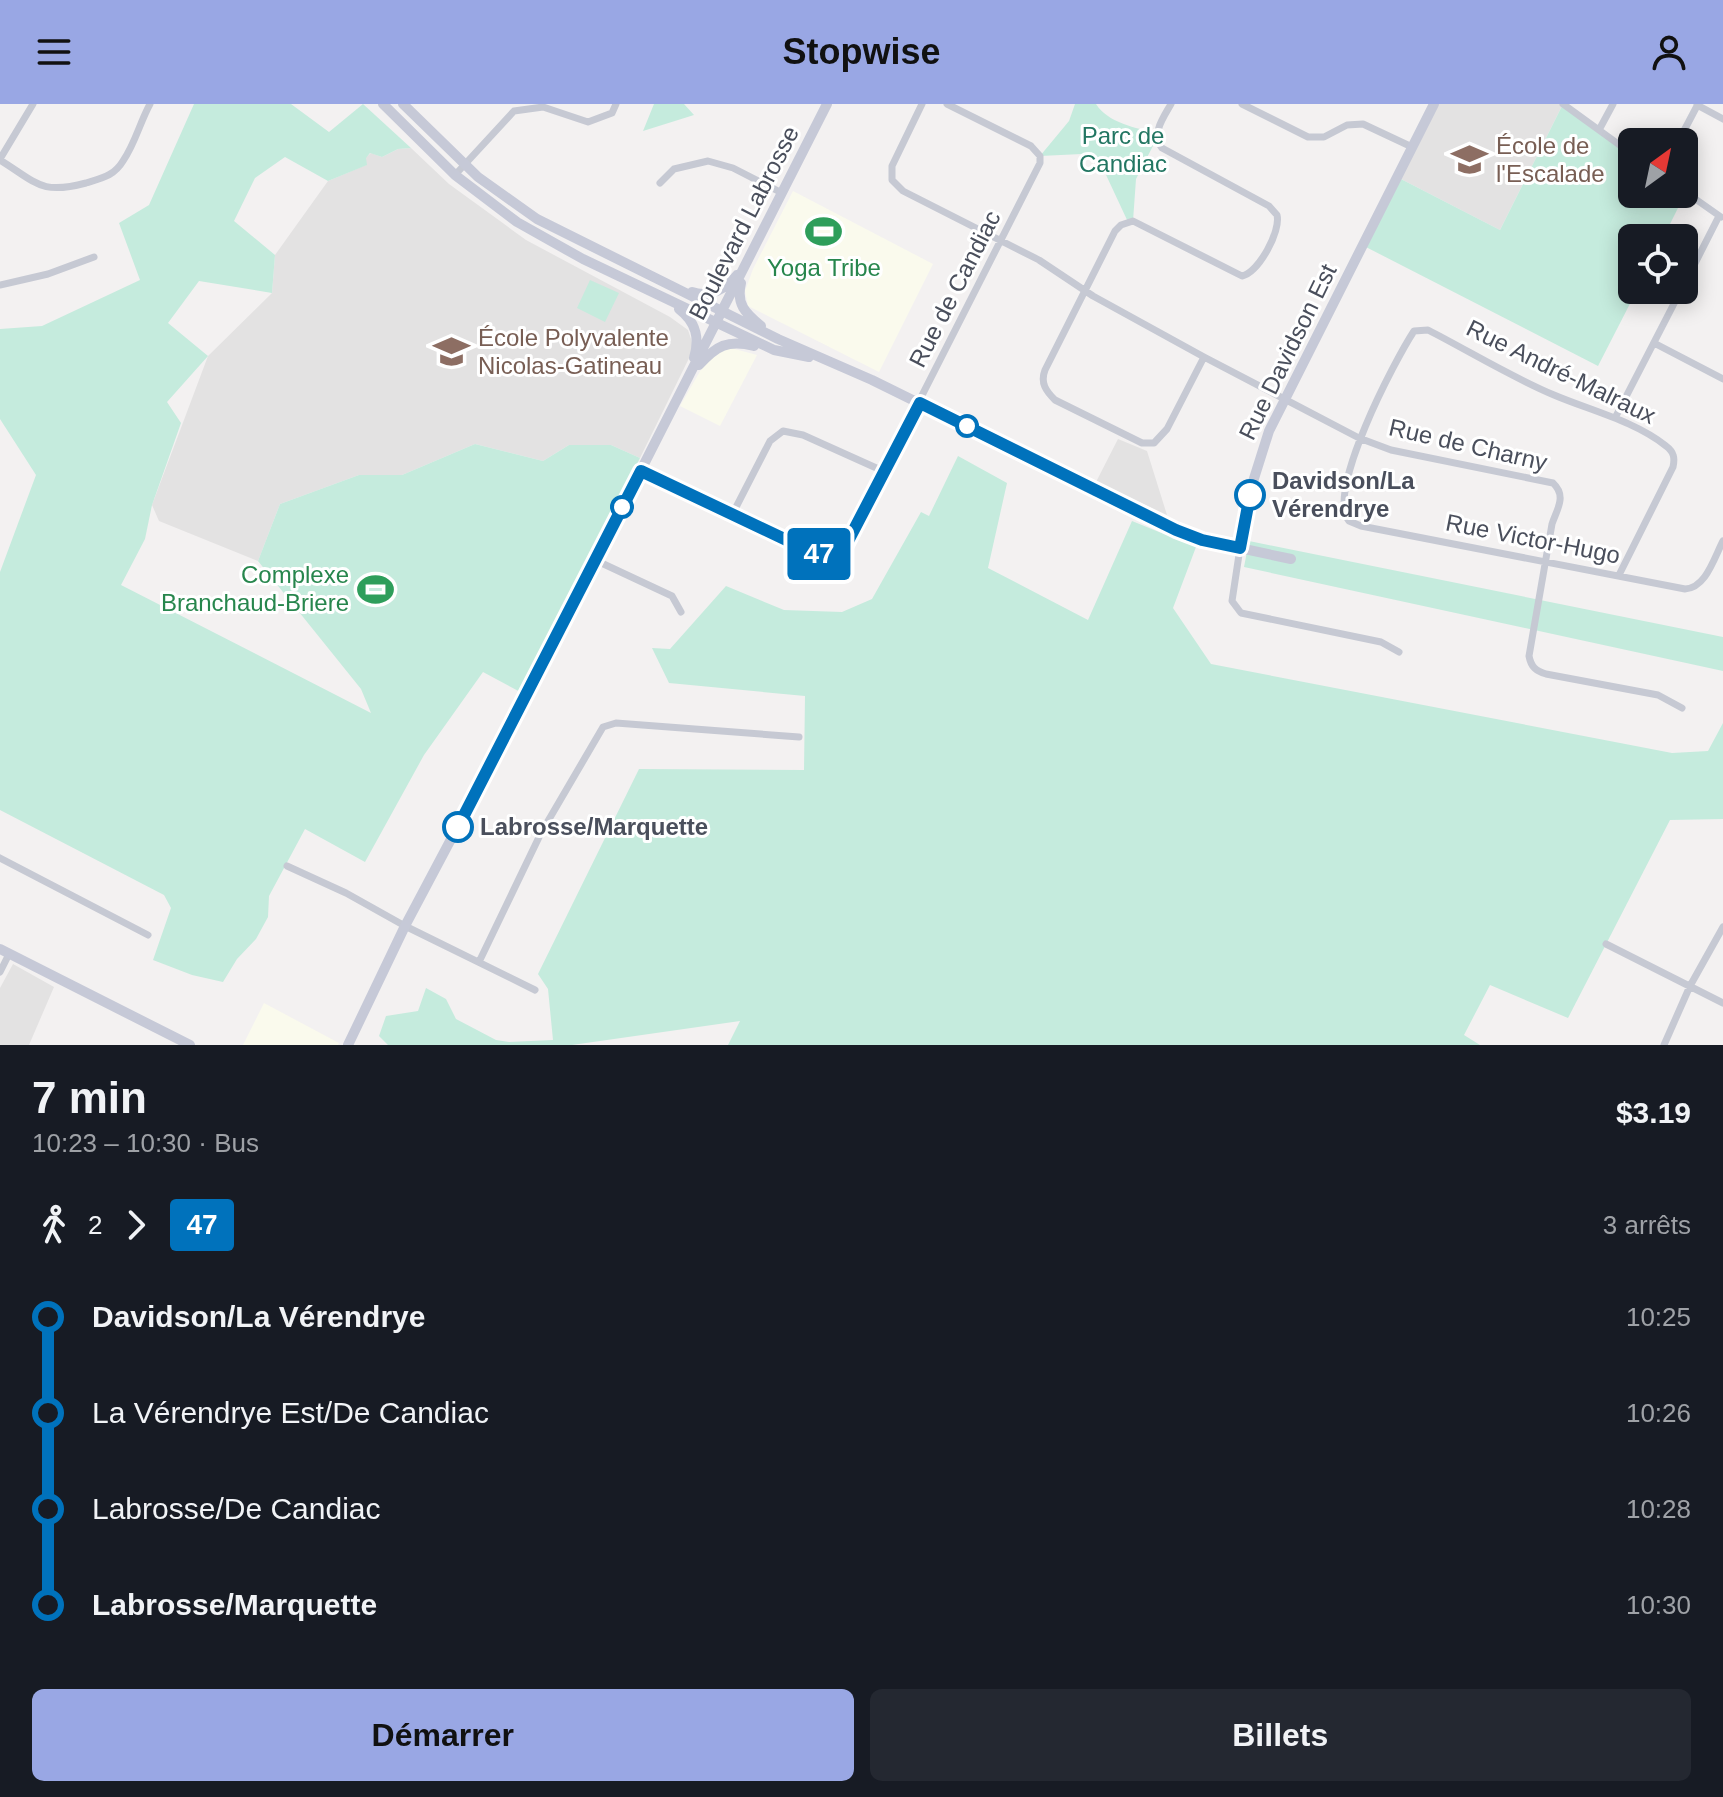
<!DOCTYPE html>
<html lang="fr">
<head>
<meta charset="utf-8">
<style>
  body { margin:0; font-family:Helvetica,sans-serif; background:#242831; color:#f1f3f6; height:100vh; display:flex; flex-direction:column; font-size:30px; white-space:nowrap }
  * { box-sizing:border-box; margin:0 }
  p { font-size:26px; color:#9ea1a6 }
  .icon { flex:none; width:44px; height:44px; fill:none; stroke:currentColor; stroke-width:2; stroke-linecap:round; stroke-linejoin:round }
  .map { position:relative; height:941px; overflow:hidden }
  .drawer { display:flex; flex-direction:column; background:#171b24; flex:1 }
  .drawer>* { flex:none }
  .badge { padding:0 16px; border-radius:6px; font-size:28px; line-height:52px }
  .needle { width:52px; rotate:33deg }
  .controls { position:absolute; left:1618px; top:24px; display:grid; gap:16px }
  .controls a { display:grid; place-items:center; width:80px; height:80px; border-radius:12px; background:#171b24; box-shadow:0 4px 20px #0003; font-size:40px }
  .map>.badge { position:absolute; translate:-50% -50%; box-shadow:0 0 0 4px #fff }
  .legs { display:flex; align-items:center; gap:12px; height:88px; padding:0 32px; font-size:26px }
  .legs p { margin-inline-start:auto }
  .headline { display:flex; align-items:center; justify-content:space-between; height:136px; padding:0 32px }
  h1 { font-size:44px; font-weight:700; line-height:60px }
  .action { display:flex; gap:16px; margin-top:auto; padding:16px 32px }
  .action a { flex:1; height:92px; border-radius:12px; background:#99a7e4; color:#111; font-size:32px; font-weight:700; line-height:92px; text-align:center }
  .action a+a { background:#242831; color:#f1f3f6 }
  ul { padding:0 32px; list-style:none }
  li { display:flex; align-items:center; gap:28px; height:96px; font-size:30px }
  li i { display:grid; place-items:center; width:12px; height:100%; margin:0 10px; background:currentColor }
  li i::after { content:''; width:20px; height:20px; margin:-10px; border:6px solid; border-radius:50%; background:#171b24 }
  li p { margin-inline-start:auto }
  li:first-child i { background:linear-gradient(#0000 50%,currentColor 0) }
  li:last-child i { background:linear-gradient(currentColor 50%,#0000 0) }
  header { display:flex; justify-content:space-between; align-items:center; height:104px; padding:0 32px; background:#99a7e4; color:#111; font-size:36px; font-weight:700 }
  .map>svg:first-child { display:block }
</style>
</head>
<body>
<header><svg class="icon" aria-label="menu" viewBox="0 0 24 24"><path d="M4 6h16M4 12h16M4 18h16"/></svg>Stopwise<svg class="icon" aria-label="person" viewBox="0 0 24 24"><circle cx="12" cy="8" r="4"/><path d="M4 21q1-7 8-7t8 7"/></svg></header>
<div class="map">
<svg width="1723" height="941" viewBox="0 0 1723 941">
  <rect width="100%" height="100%" fill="#f3f1f1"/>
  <!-- commercial -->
  <path fill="#fafaed" d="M793,87L933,160L879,268L748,202L745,187L753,165Z
    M731,244L757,251L720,322L680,302L710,250Z
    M264,899L339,939L338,941H243Z"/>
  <!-- education -->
  <path fill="#e3e2e2" d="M1434,0H1563L1500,126L1397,73Z
    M411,44L449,80L526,136L670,213L688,226L694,244L640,354L611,341H569L543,357L475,340L402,371H359L280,400L258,457L159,417L152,401L208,252L272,189L275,151L328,77L366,61L365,54L371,49L382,53L398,45Z
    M1118,335L1147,347L1167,411L1096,378Z
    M13,860L54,883L29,941H0V884Z"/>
  <!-- green -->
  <path fill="#c5ebdd" d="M194,0H291L329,28L363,0L411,44L398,45L382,53L370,49L366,54L367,61L328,77L285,53L255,74L234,117L275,151L272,189L199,177L168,219L208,252L167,298L181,319L152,401L145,435L121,481L371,609L361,585L258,457L280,400L359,371H402L475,340L543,357L569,341H611L640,354L524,590L483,568L424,651L365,758L305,725L269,792L268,813L256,835L237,855L223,878L192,871L153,856L171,804L164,791L0,706V468L36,371L0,315V225L42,222L140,176L119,119L149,101Z
    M654,0H684L694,11L643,27Z
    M1075,0H1096C1108,19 1136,24 1157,29L1156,36L1136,75L1133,117L1128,118L1100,58L1082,50L1040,52L1069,17Z
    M1563,0L1632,50V90L1686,88L1663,134H1632V186H1637L1598,262L1362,141L1397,73L1500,126Z
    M590,176L619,189L605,218L577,204Z
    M958,352L1007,379L988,464L1088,516L1132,417L1196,443L1173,504L1211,560L1672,649L1708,647L1723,619V715L1670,716L1568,914L1490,881L1464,931L1480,941H728L740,917L572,941H388L379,932L386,912L418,907L426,884L446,895L456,915L496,936L509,938L553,936L548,885L538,870L639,665L804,666L805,592L669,579L652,544L670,545L726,482L784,506L842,508L872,495L921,408L929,412Z
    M1249,437L1723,533V567L1244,463Z"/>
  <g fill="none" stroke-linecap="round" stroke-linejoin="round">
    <!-- street -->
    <path stroke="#c6c9d3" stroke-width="7" d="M922,0L892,62V76L903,87L1039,156L1093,192L1204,253L1359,334L1391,346L1553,379C1567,392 1557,405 1552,420L1529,552C1531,563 1536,567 1546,570L1658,591L1682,604
      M1171,0C1163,14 1151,30 1162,44L1269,102L1277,111C1281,127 1259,168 1242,172L1133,117L1121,121L1115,127L1045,266C1040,279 1046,287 1055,296L1142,339H1154L1167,325L1204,253
      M1242,0L1308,33H1324L1347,21L1363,20L1412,43
      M1563,0L1632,50
      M1697,1L1723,15
      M1599,26L1613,0
      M1678,38L1698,0
      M0,55L33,0
      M0,56C37,79 41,91 86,79C102,74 114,72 123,57C135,40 140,18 150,0
      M455,71L514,7L543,3L588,18L612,9L616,0
      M660,79L674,65L708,57L733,64L782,89
      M1684,87L1721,113
      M0,181L48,170L94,153
      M1684,181L1719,112
      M1654,239L1723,275
      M1615,314L1681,186
      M641,367L816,450C830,453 835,450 846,441L1040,59V52L1031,42L947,0
      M732,411L770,337L783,327L803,331L883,367
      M1240,444L1232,497L1241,509L1381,538L1399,548
      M595,456L672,492L681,508
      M1619,471L1673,363C1675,354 1674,348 1666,342C1635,317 1589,306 1554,291C1511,273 1469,247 1428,226L1414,227C1395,256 1325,389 1349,417L1361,422L1685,485C1706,484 1714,454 1723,437
      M0,754L148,831
      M287,762L346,789L405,822L535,886
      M1606,840L1723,899
      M479,858L541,729L603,623L616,619L799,633
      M0,868L9,850
      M1664,941L1690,882L1723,823"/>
    <!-- secondary -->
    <path stroke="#c6c9d7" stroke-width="10" d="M383,0L455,71L517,118L583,155L774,246L809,253
      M403,0L478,73L537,115L778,235L872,276L1176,426L1202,436L1291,455
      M741,179C736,200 745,209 761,222
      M692,188C710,194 726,185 737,171
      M679,205C696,218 700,234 694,254
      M699,261C716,242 728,235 754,242
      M1240,444L1251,384L1269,327L1434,0
      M0,845L190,941
      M348,941L405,822L511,622L827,0"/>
  </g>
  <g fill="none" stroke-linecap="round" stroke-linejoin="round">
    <defs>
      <path id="line-1" d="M458,723L641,367L816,450L827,452L835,450L846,441L920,299L1176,426L1202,436L1240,444L1250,391"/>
    </defs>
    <!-- line-1 casing -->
    <use href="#line-1" stroke="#fff" stroke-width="18"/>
    <!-- line-1 -->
    <use href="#line-1" stroke="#0072bc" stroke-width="12"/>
  </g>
  <!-- icons -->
  <defs>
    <symbol id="school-bare" viewBox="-9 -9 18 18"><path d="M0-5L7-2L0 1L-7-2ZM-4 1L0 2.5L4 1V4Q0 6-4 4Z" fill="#8d6e63" stroke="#fff" stroke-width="2.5" paint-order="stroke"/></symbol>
    <symbol id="stadium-bare" viewBox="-9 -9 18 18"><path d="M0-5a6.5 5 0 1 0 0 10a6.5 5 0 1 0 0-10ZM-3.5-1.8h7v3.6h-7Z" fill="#2e9e5b" stroke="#fff" stroke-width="2.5" paint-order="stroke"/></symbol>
  </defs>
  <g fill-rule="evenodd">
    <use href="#school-bare" x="1444" y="30" width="51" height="51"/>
    <use href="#stadium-bare" x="798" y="102" width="51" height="51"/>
    <use href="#school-bare" x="426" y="222" width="51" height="51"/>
    <use href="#stadium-bare" x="350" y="460" width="51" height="51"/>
  </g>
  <!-- markers -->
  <g fill="#fff" stroke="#0072bc" stroke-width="4">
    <circle cx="967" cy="322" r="10"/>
    <circle cx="1250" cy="391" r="14"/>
    <circle cx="622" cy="403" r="10"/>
    <circle cx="458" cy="723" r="14"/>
  </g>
  <g text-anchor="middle" stroke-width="6" stroke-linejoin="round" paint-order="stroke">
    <!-- park labels -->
    <g font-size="24" fill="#227662" stroke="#fff">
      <text x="1123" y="40">Parc de<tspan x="1123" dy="28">Candiac</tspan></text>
    </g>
    <!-- education labels -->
    <g font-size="24" fill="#785e54" stroke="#fff" text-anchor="start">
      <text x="1496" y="50">École de<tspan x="1496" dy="28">l'Escalade</tspan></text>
      <text x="478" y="242">École Polyvalente<tspan x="478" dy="28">Nicolas-Gatineau</tspan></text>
    </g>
    <!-- street labels -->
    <g font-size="24" fill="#4a4f5c" stroke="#fff">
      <text transform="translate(744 119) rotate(-63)" y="8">Boulevard Labrosse</text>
      <text transform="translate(955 185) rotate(-63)" y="8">Rue de Candiac</text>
      <text transform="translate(1288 248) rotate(-64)" y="8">Rue Davidson Est</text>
      <text transform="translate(1561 268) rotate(26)" y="8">Rue André-Malraux</text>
      <text transform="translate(1468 341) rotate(13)" y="8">Rue de Charny</text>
      <text transform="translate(1533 435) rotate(11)" y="8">Rue Victor-Hugo</text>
    </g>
    <!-- leisure labels -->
    <g font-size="24" fill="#27864d" stroke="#fff">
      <text x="824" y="172">Yoga Tribe</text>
      <text x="349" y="479" text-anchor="end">Complexe<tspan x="349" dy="28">Branchaud-Briere</tspan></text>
    </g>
    <!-- stop labels -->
    <g font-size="24" font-weight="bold" fill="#4a4f5c" stroke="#fff" text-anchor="start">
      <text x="1272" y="385">Davidson/La<tspan x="1272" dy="28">Vérendrye</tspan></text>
      <text x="480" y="731">Labrosse/Marquette</text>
    </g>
  </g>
</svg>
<div class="controls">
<a><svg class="needle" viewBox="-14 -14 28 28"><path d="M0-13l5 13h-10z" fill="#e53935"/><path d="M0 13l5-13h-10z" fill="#9ea1a6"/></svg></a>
<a><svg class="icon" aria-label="locate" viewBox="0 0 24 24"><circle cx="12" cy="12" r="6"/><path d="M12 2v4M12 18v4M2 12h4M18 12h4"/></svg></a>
</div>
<b class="badge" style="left:819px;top:450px;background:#0072bc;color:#fff">47</b>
</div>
<section class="drawer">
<div class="headline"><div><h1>7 min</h1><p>10:23 – 10:30 · Bus</p></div><b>$3.19</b></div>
<div class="legs"><svg class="icon" aria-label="walk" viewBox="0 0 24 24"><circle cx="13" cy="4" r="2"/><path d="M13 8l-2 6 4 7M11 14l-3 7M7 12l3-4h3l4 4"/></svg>2<svg class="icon" aria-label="forward" viewBox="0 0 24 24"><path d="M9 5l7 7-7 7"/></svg><b class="badge" style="background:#0072bc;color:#fff">47</b><p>3 arrêts</p></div>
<ul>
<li><i style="color:#0072bc"></i><b>Davidson/La Vérendrye</b><p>10:25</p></li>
<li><i style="color:#0072bc"></i><span>La Vérendrye Est/De Candiac</span><p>10:26</p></li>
<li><i style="color:#0072bc"></i><span>Labrosse/De Candiac</span><p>10:28</p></li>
<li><i style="color:#0072bc"></i><b>Labrosse/Marquette</b><p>10:30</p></li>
</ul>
<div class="action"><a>Démarrer</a><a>Billets</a></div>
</section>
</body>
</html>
